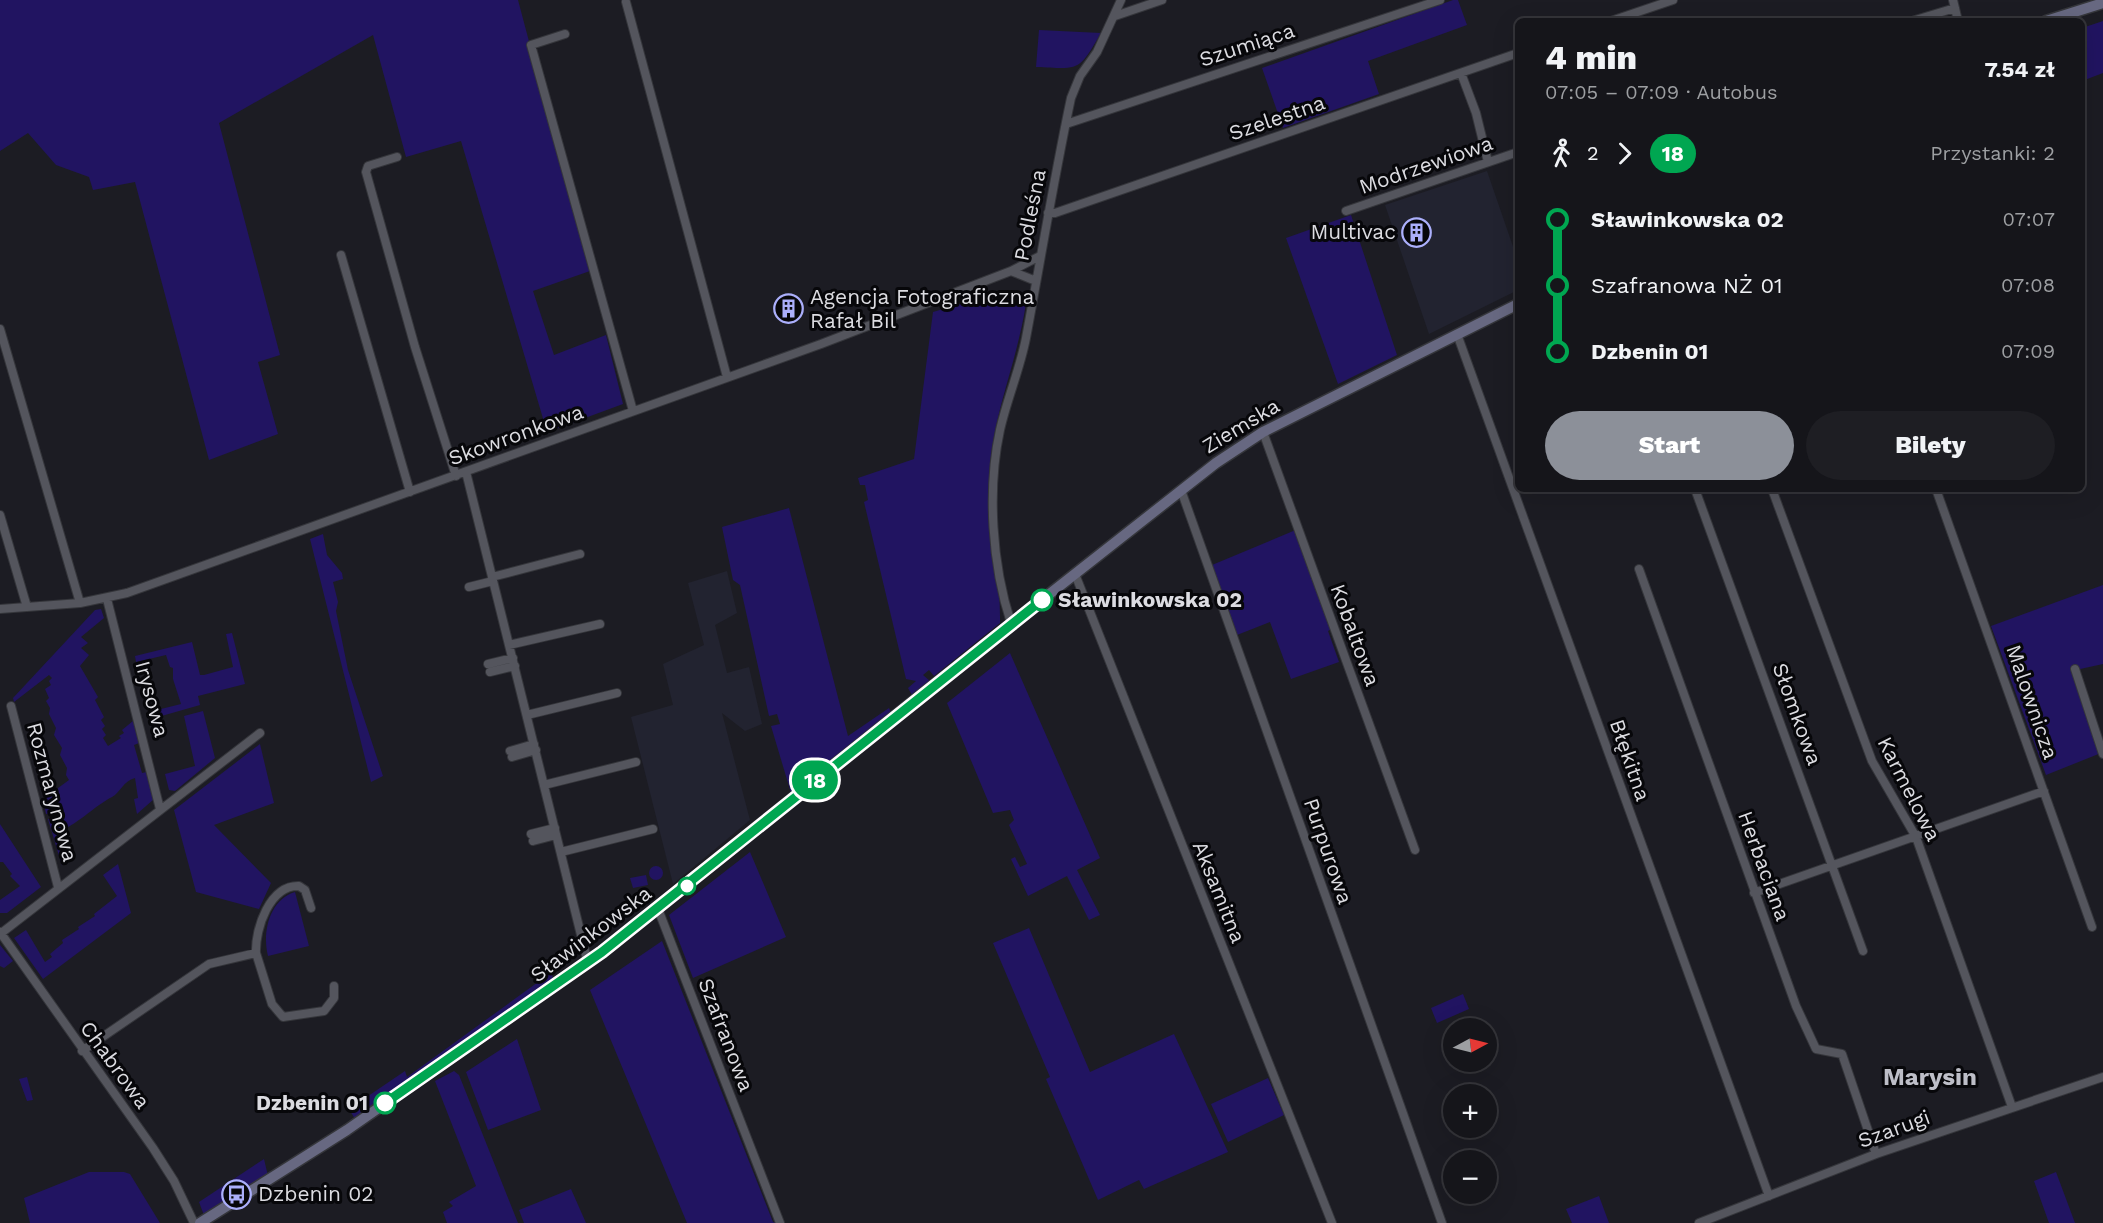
<!DOCTYPE html>
<html lang="pl">
<head>
<meta charset="utf-8">
<style>
  body { margin:0; font-family:"Work Sans",sans-serif; background:#1e1e23; color:#f1f3f6; height:100vh; display:flex; flex-direction:column; font-size:22px; white-space:nowrap }
  * { box-sizing:border-box; margin:0 }
  p { font-size:20px; color:#9d9fa2 }
  .icon { flex:none; width:33px; height:33px; fill:none; stroke:currentColor; stroke-width:2; stroke-linecap:round; stroke-linejoin:round }
  .map { position:relative; flex:1; overflow:hidden }
  .sheet { position:absolute; left:1515px; top:18px; width:570px; height:474px; display:flex; flex-direction:column; background:#15151a; border-radius:9px; box-shadow:0 6px 24px #0002,0 0 0 2px #343439 }
  .sheet>* { flex:none }
  .badge { padding:0 12px; border-radius:20px; font-size:21px; line-height:39px }
  .needle { width:39px; rotate:83deg }
  .buttons { position:absolute; left:1443px; top:1018px; display:grid; gap:12px }
  .buttons a { display:grid; place-items:center; width:54px; height:54px; border-radius:50%; background:#15151a; box-shadow:0 6px 24px #0002,0 0 0 2px #343439; font-size:30px }
  .map>.badge { position:absolute; translate:-50% -50%; box-shadow:0 0 0 3px #fff }
  .legs { display:flex; align-items:center; gap:9px; height:66px; padding:0 30px; font-size:20px }
  .legs p { margin-inline-start:auto }
  .summary { display:flex; align-items:center; justify-content:space-between; height:102px; padding:0 30px }
  h1 { font-size:33px; font-weight:800; line-height:45px }
  .primary-button { display:flex; gap:12px; margin-top:auto; padding:12px 30px }
  .primary-button a { flex:1; height:69px; border-radius:36px; background:#8c9099; color:#fff; font-size:24px; font-weight:800; line-height:69px; text-align:center }
  .primary-button a+a { background:#1e1e23; color:#f1f3f6 }
  ul { padding:0 30px; list-style:none }
  li { display:flex; align-items:center; gap:21px; height:66px; font-size:22px }
  li i { display:grid; place-items:center; width:9px; height:100%; margin:0 8px; background:currentColor }
  li i::after { content:''; width:15px; height:15px; margin:-8px; border:4px solid; border-radius:50%; background:#15151a }
  li p { margin-inline-start:auto }
  li:first-child i { background:linear-gradient(#0000 50%,currentColor 0) }
  li:last-child i { background:linear-gradient(currentColor 50%,#0000 0) }
  .map>svg:first-child { display:block }
</style>
</head>
<body>
<div class="map">
<svg width="2103" height="1223" viewBox="0 0 2103 1223">
  <rect width="100%" height="100%" fill="#1c1c23"/>
  <!-- built -->
  <path fill="#222330" d="M1487,171L1518,261V290L1429,334L1385,205Z
    M727,571L737,613L715,625L727,673L749,667L762,724L745,731L722,713L750,820L673,884L631,717L673,705L663,664L704,645L688,583Z"/>
  <!-- green -->
  <path fill="#211461" d="M0,0H518L590,271L533,291L554,355L606,335L623,404L547,432L461,141L406,157L373,35L219,123L280,355L258,362L278,434L209,460L135,182L93,190L89,177L56,165L28,133L0,151Z
    M1453,0H1458L1467,25L1368,61L1379,94L1283,128L1262,68Z
    M2103,21V73L2082,81V28Z
    M1039,30L1101,33C1078,72 1081,69 1036,67Z
    M1351,215L1397,355L1338,384L1286,238Z
    M1014,298L1026,303C1018,358 995,409 990,464C986,517 1001,570 1000,623L934,676L929,670L923,675L930,681L912,695L908,688L916,681L906,679L864,502L868,500L865,485H860L858,478L914,459L933,312L960,304Z
    M789,508L848,736L889,708L892,715L791,793L771,726L780,724L777,714L769,716L740,585L733,580L722,527Z
    M1298,529L1333,628L1328,631L1339,662L1291,679L1270,622L1237,635L1212,565Z
    M323,534L327,555L342,573L343,579L333,582L338,602L336,611L348,670L383,776L371,782L310,539Z
    M2103,585V664L2071,671L2101,753L2046,775L1991,626Z
    M101,609L104,618L81,637L88,643L81,648L89,655L80,666L98,697L95,700L104,717L101,720L105,726L102,729L106,735L103,738L108,746L121,738L119,736L124,733L122,730L133,721L139,743L134,745L142,773L147,772L154,799L137,814L134,799L138,798L135,778C123,781 120,793 112,797C94,806 75,827 58,831L62,866L48,819L55,818L54,812L46,814L43,799L69,780L66,775L67,768L60,755L62,748L54,735L56,728L49,714L50,708L46,701L49,698L45,689L51,685L49,681L52,678L49,675L14,702L13,698L95,610Z
    M232,633L245,684L198,696L200,705L151,719L149,712L181,704L173,679V668L170,667L166,655L136,662L135,656L192,642L200,675H204L233,667L226,634Z
    M1010,653L1100,858L1077,870L1100,915L1089,920L1067,876L1028,896L1011,859L1015,857L1020,867L1027,864L1009,825L1014,820L1010,810L993,813L947,703Z
    M203,711L215,758L175,791L169,790L165,774L195,766L184,716Z
    M260,744L274,803L214,825L271,883L259,909L196,892L174,810Z
    M0,824L41,887L7,913H0V900L20,886L10,876L12,874L3,862H0Z
    M750,852L786,937L693,978L669,915Z
    M118,864L131,913L43,979L14,938L26,930L45,962L52,957L50,954L63,943L62,940L79,929L78,927L95,916L94,914L117,896L103,875Z
    M649 873a7 7 0 1 1 14 0a7 7 0 1 1-14 0Z
    M646,875L648,885L633,888L630,878Z
    M295,892L309,946L268,956C262,933 269,900 295,892Z
    M1029,928L1090,1072L1174,1034L1228,1152L1144,1189L1139,1180L1098,1200L1046,1079L1050,1077L993,943Z
    M662,941L773,1222L777,1223H687L590,990Z
    M0,945L13,961L4,968L0,966Z
    M552,972L553,980L355,1119L349,1109L405,1071L407,1077Z
    M1463,994L1469,1009L1437,1023L1431,1008Z
    M517,1039L541,1110L488,1130L466,1072Z
    M454,1071L459,1075L518,1223H447L443,1212L453,1206L449,1202L476,1186L435,1081Z
    M27,1077L33,1100L27,1101L19,1079Z
    M1268,1078L1284,1115L1228,1142L1211,1104Z
    M264,1159L268,1176L205,1218L199,1202Z
    M89,1172H124L130,1174L160,1223H30L24,1198Z
    M2056,1172L2075,1223H2049L2034,1181Z
    M571,1189L586,1223H524L519,1210Z
    M1599,1196L1609,1223H1572L1566,1209Z"/>
  <g fill="none" stroke-linecap="round" stroke-linejoin="round">
    <defs>
      <path id="street" d="M1953,0L1958,21
        M626,2L727,377
        M1115,16L1162,0
        M1611,21L1673,0
        M1912,21L1955,8
        M565,34L531,45L633,411
        M1461,73L1476,113L1488,162
        M1066,124L1440,0
        M397,157L368,166L366,172L415,347L456,476
        M1346,211L1518,152
        M1048,213H1055L1518,53
        M341,255L410,492
        M1011,271L1040,256
        M0,329L80,603
        M1457,334L1769,1196
        M1263,432L1415,850
        M466,472L588,963
        M1695,489L1863,951
        M1772,489L1872,761L1916,837L2012,1107
        M1936,489L2092,927
        M1181,490L1442,1223
        M0,515L27,607
        M1639,569L1796,1006L1816,1049L1842,1054L1876,1154
        M1075,574L1332,1223
        M492,577L580,554
        M469,587L493,581
        M107,599L160,809
        M0,609L80,603L127,593L821,344L1011,271L1036,281
        M1011,623C992,565 987,490 1000,430C1007,399 1020,369 1026,338C1041,258 1054,178 1071,98L1080,76L1097,52L1121,0
        M509,645L600,624
        M488,664L513,658
        M2075,669L2103,754
        M490,672L515,666
        M11,706L58,887
        M527,715L617,693
        M510,751L534,744
        M512,757L536,750
        M544,785L636,762
        M531,834L555,828
        M533,841L556,835
        M561,852L653,829
        M1754,893L2044,791
        M658,909L780,1223
        M0,932L153,1148L174,1181L194,1223
        M0,934L260,733
        M256,953C255,928 270,885 299,886L305,890L311,908
        M82,1051L209,964L256,953L272,1004L283,1017L324,1011L334,998V986
        M1699,1223L1876,1154L2103,1077"/>
      <path id="secondary" d="M2046,21L2103,3
        M200,1223L347,1130L602,952L916,699L1216,463L1263,432L1518,304"/>
    </defs>
    <!-- street casing -->
    <use href="#street" stroke="#35363b" stroke-width="10"/>
    <!-- secondary casing -->
    <use href="#secondary" stroke="#35363b" stroke-width="13"/>
    <!-- street -->
    <use href="#street" stroke="#54555d" stroke-width="8"/>
    <!-- secondary -->
    <use href="#secondary" stroke="#676881" stroke-width="10"/>
  </g>
  <g fill="none" stroke-linecap="round" stroke-linejoin="round">
    <defs>
      <path id="line-1" d="M385,1103L602,952L1042,600"/>
    </defs>
    <!-- line-1 casing -->
    <use href="#line-1" stroke="#fff" stroke-width="14"/>
    <!-- line-1 -->
    <use href="#line-1" stroke="#00a651" stroke-width="9"/>
  </g>
  <!-- icons -->
  <defs>
    <symbol id="building-ring" viewBox="-11 -11 22 22"><circle r="9.5" fill="#07070a" stroke="#abaffb" stroke-width="1.5"/><path d="M-4-6H4V6H1V3H-1V6H-4ZM-2.5-4.3h1.7v1.8h-1.7ZM.8-4.3h1.7v1.8H.8ZM-2.5-1h1.7V.8h-1.7ZM.8-1h1.7V.8H.8Z" fill="#abaffb"/></symbol>
    <symbol id="bus-ring" viewBox="-11 -11 22 22"><circle r="9.5" fill="#07070a" stroke="#abaffb" stroke-width="1.5"/><path d="M-5-6H5V4H4V6H2V4H-2V6H-4V4H-5ZM-3.5-4V0h7V-4ZM-3.5 1.2v1.5H-2V1.2ZM2 1.2v1.5H3.5V1.2Z" fill="#abaffb"/></symbol>
  </defs>
  <g fill-rule="evenodd">
    <use href="#building-ring" x="1400" y="216" width="33" height="33"/>
    <use href="#building-ring" x="772" y="292" width="33" height="33"/>
    <use href="#bus-ring" x="220" y="1178" width="33" height="33"/>
  </g>
  <!-- markers -->
  <g fill="#fff" stroke="#00a651" stroke-width="3">
    <circle cx="1042" cy="600" r="10"/>
    <circle cx="687" cy="886" r="8"/>
    <circle cx="385" cy="1103" r="10"/>
  </g>
  <g text-anchor="middle" stroke-width="6" stroke-linejoin="round" paint-order="stroke">
    <!-- street labels -->
    <g font-size="21" fill="#dcdce1" stroke="#07070a">
      <text transform="translate(1247 45) rotate(-18)" y="7">Szumiąca</text>
      <text transform="translate(1277 118) rotate(-19)" y="7">Szelestna</text>
      <text transform="translate(1426 165) rotate(-19)" y="7">Modrzewiowa</text>
      <text transform="translate(1030 215) rotate(-79)" y="7">Podleśna</text>
      <text transform="translate(1241 426) rotate(-31)" y="7">Ziemska</text>
      <text transform="translate(516 435) rotate(-20)" y="7">Skowronkowa</text>
      <text transform="translate(1355 635) rotate(70)" y="7">Kobaltowa</text>
      <text transform="translate(152 699) rotate(75)" y="7">Irysowa</text>
      <text transform="translate(2032 702) rotate(71)" y="7">Malownicza</text>
      <text transform="translate(1797 714) rotate(70)" y="7">Słomkowa</text>
      <text transform="translate(1630 760) rotate(71)" y="7">Błękitna</text>
      <text transform="translate(1909 789) rotate(63)" y="7">Karmelowa</text>
      <text transform="translate(52 792) rotate(75)" y="7">Rozmarynowa</text>
      <text transform="translate(1328 851) rotate(71)" y="7">Purpurowa</text>
      <text transform="translate(1764 866) rotate(70)" y="7">Herbaciana</text>
      <text transform="translate(1219 892) rotate(68)" y="7">Aksamitna</text>
      <text transform="translate(591 934) rotate(-37)" y="7">Sławinkowska</text>
      <text transform="translate(726 1035) rotate(69)" y="7">Szafranowa</text>
      <text transform="translate(115 1065) rotate(54)" y="7">Chabrowa</text>
      <text transform="translate(1894 1129) rotate(-20)" y="7">Szarugi</text>
    </g>
    <!-- poi labels -->
    <g font-size="21" fill="#dcdce1" stroke="#07070a" text-anchor="start">
      <text x="1396" y="239" text-anchor="end">Multivac</text>
      <text x="810" y="304">Agencja Fotograficzna<tspan x="810" dy="24">Rafał Bil</tspan></text>
      <text x="258" y="1201">Dzbenin 02</text>
    </g>
    <!-- stop labels -->
    <g font-size="21" font-weight="bold" fill="#dcdce1" stroke="#07070a" text-anchor="start">
      <text x="1058" y="607">Sławinkowska 02</text>
      <text x="368" y="1110" text-anchor="end">Dzbenin 01</text>
    </g>
    <!-- quarter labels -->
    <g font-size="24" font-weight="bold" fill="#bdbec7" stroke="#07070a">
      <text x="1930" y="1085">Marysin</text>
    </g>
  </g>
</svg>
<div class="buttons">
<a><svg class="needle" viewBox="-14 -14 28 28"><path d="M0-13l5 13h-10z" fill="#e53935"/><path d="M0 13l5-13h-10z" fill="#9d9fa2"/></svg></a>
<a>+</a>
<a>−</a>
</div>
<b class="badge" style="left:815px;top:780px;background:#00a651;color:#fff">18</b>
<section class="sheet">
<div class="summary"><div><h1>4 min</h1><p>07:05 – 07:09 · Autobus</p></div><b>7.54 zł</b></div>
<div class="legs"><svg class="icon" aria-label="walk" viewBox="0 0 24 24"><circle cx="13" cy="4" r="2"/><path d="M13 8l-2 6 4 7M11 14l-3 7M7 12l3-4h3l4 4"/></svg>2<svg class="icon" aria-label="forward" viewBox="0 0 24 24"><path d="M9 5l7 7-7 7"/></svg><b class="badge" style="background:#00a651;color:#fff">18</b><p>Przystanki: 2</p></div>
<ul>
<li><i style="color:#00a651"></i><b>Sławinkowska 02</b><p>07:07</p></li>
<li><i style="color:#00a651"></i><span>Szafranowa NŻ 01</span><p>07:08</p></li>
<li><i style="color:#00a651"></i><b>Dzbenin 01</b><p>07:09</p></li>
</ul>
<div class="primary-button"><a>Start</a><a>Bilety</a></div>
</section>
</div>
</body>
</html>
